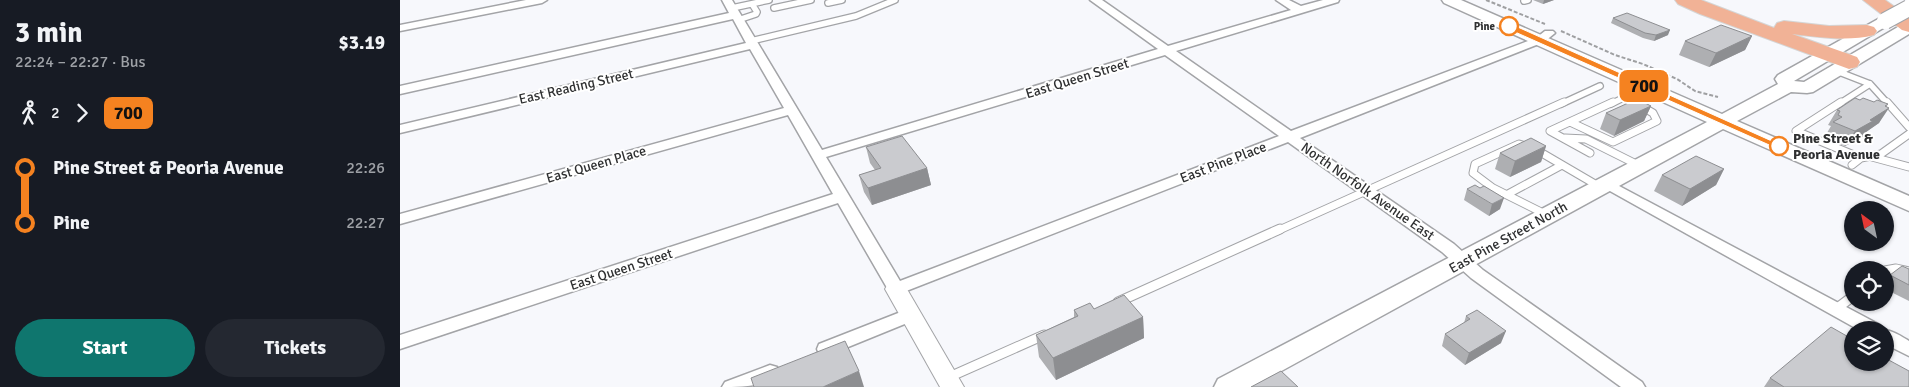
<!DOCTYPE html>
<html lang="en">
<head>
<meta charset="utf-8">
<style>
  body { margin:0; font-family:Signika,sans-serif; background:#242831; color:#f1f3f6; height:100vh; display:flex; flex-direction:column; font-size:19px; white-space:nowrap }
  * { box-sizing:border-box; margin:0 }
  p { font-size:16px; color:#9ea1a6 }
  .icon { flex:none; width:28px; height:28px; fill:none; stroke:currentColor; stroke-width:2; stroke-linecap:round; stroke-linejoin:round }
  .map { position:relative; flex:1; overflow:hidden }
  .side { display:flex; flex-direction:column; background:#171b24; width:400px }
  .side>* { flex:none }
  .badge { padding:0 10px; border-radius:8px; font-size:18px; line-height:32px }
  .needle { width:32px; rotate:327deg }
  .controls { position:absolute; left:1444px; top:201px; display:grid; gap:10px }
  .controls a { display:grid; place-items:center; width:50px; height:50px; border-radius:50%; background:#171b24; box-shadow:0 1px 4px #0004; font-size:25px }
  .map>.badge { position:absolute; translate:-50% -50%; box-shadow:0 0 0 2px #fff }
  .legs { display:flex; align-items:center; gap:8px; height:55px; padding:0 15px; font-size:16px }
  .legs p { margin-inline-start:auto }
  .summary { display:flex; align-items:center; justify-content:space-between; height:85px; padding:0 15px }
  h1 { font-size:28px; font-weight:700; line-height:38px }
  .cta { display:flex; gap:10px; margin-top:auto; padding:10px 15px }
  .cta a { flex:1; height:58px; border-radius:30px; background:#0f766e; color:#fff; font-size:20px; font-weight:700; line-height:58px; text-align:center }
  .cta a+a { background:#242831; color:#f1f3f6 }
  ul { padding:0 15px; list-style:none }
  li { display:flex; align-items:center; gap:18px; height:55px; font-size:19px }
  li i { display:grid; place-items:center; width:8px; height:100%; margin:0 6px; background:currentColor }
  li i::after { content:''; width:12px; height:12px; margin:-6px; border:4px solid; border-radius:50%; background:#171b24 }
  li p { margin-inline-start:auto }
  li:first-child i { background:linear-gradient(#0000 50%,currentColor 0) }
  li:last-child i { background:linear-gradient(currentColor 50%,#0000 0) }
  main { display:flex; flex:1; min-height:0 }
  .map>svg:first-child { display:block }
</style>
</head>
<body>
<main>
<section class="side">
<div class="summary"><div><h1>3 min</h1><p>22:24 – 22:27 · Bus</p></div><b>$3.19</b></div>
<div class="legs"><svg class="icon" aria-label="walk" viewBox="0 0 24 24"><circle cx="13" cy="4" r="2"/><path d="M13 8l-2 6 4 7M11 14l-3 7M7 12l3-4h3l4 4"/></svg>2<svg class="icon" aria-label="forward" viewBox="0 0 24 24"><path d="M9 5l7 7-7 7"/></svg><b class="badge" style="background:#f58220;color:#111">700</b></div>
<ul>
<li><i style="color:#f58220"></i><b>Pine Street &amp; Peoria Avenue</b><p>22:26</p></li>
<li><i style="color:#f58220"></i><b>Pine</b><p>22:27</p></li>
</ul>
<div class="cta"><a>Start</a><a>Tickets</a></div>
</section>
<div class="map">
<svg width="1509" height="387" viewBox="0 0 1509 387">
  <rect width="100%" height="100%" fill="#f7f8fc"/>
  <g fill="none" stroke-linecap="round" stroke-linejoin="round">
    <defs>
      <path id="service-far2" d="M1124,1L1128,0
        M428,3L442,0
        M332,8L369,0
        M374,8L411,0
        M338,20L356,14L357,12L352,4
        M351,41L456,16L495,0
        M1434,70L1470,84L1488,104
        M1161,104L1200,86
        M1211,104L1223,98L1237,104
        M1439,104L1470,84"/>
      <path id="service-far1" d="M1441,102L1396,131L1461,158
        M1487,102L1509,127
        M1170,122L1213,142L1257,121L1253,113L1234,102
        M1165,138L1186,139L1240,166
        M1190,153L1150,131L1213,102
        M1472,157L1509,167
        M1452,165L1461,158L1481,154L1509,134
        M1108,194L1162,165
        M1147,215L1093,188L1073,173L1075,164L1119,144L1135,149L1200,187
        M877,231L1164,102"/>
      <path id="service" d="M1485,271L1496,269L1509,272
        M718,302L880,229
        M1436,309L1452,297
        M547,378L644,335"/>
      <path id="minor" d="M126,0H147L142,3L0,31V25Z
        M322,0H332L422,150L758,49L690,0H702L768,46L891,10L876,0H889L901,6L923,0H939L938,2L776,51L891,131L1136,38L1145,31H1153L1155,33L1144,42L900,138L1054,244L1083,270L1242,382L1245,387H1221L1071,278L1042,252L888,142L496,295L490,293L438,203L0,349V335L433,194L388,115L0,224V214L384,108L350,49L0,133V125L346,43L333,19L0,94V86L329,13ZM765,55L879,136L500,281L426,157Z
        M1206,179L1480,325L1483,330C1492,330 1501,336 1509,341V356L1485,344V330H1459L1201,186L1199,183L1201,180Z
        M511,308L517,309L520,314L517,319L426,356L419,354L417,349L419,344Z
        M370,365L377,367L380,372C371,387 339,387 322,387L325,382Z"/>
      <path id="tertiary" d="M496,282L504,284L564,387H540L485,289L488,284Z"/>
      <path id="secondary" d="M1042,0H1061L1322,114L1378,84L1375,79L1378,75L1480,18H1490L1493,21L1490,24L1394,81L1404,82L1503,24L1509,22V34L1413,92L1407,93L1391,92L1337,121L1509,196V211L1323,129L852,387H814L818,379L1307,122L1044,3Z"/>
      <path id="motorway" d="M1275,0H1301L1374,28L1377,23L1384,21L1429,26L1467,25L1474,27L1477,31L1474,35C1448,42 1418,37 1392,34L1457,57L1460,62L1457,67L1449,69L1300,14L1278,4Z
        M1463,0H1485L1509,17V32L1502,30Z"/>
    </defs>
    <!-- service-far2 casing -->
    <use href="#service-far2" stroke="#a3a4a7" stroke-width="8"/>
    <!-- service-far1 casing -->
    <use href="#service-far1" stroke="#a3a4a7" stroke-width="9"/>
    <!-- service casing -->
    <use href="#service" stroke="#a3a4a7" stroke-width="11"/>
    <!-- minor casing -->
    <use href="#minor" stroke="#a3a4a7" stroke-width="3"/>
    <!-- tertiary casing -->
    <use href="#tertiary" stroke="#a3a4a7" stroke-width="2"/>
    <!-- secondary casing -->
    <use href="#secondary" stroke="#a3a4a7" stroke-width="3"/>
    <!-- motorway casing -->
    <use href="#motorway" stroke="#d5d6d6" stroke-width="2"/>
    <!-- path -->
    <path stroke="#9fa0a2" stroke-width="2" stroke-dasharray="4 2" stroke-linecap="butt" d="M1086,0L1145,24
      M1161,31L1215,55L1243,64L1277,79L1295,91L1318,97"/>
    <!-- service-far2 -->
    <use href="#service-far2" stroke="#fff" stroke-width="5.5"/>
    <!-- service-far1 -->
    <use href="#service-far1" stroke="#fff" stroke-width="7"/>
    <!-- service -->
    <use href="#service" stroke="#fff" stroke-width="9"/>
    <!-- minor -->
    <use href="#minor" fill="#fff" fill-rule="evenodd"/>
    <!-- tertiary -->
    <use href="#tertiary" fill="#fff" fill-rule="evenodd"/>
    <!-- secondary -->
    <use href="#secondary" fill="#fff" fill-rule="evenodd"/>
    <!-- motorway -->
    <use href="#motorway" fill="#f1b296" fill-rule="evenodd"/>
    <defs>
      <path id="secondary-bridge" d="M1485,21L1509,8"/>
    </defs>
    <!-- secondary-bridge casing -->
    <use href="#secondary-bridge" stroke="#a3a4a7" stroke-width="18" stroke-linecap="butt"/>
    <!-- secondary-bridge -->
    <use href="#secondary-bridge" stroke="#fff" stroke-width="16"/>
  </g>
  <!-- wall -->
  <path fill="#aeafb2" d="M1133,0H1154L1143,4Z
    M1213,18L1268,35L1254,41L1243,38L1211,23Z
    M1352,36L1345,50L1309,67L1279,55L1285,41Z
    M1460,100L1486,107L1479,123L1466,132L1464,136L1445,146L1424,138L1431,126L1428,125L1437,110Z
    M1251,106L1244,121L1214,136L1200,129L1206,113Z
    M1146,146L1141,162L1110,177L1095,169L1100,153Z
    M466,147L527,168L531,185L472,205L464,192L459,175L475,170L470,163Z
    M1324,169L1316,185L1282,206L1254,191L1262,175Z
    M1067,189L1100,209L1089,216L1064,200Z
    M1509,269V301L1485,289V283L1490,275Z
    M694,309L743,317L744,338L656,380L639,357L636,335L674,317V310Z
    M1066,316L1101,343L1065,365L1042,346L1045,334L1064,323Z
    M1370,378L1509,387H1364Z"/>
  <!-- shaded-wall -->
  <path fill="#8d8e91" d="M1144,0H1154L1143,4Z
    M1270,30L1268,35L1254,41L1256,35Z
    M1352,36L1345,50L1309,67L1316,53Z
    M1488,104L1484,111L1489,108L1479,123L1466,132L1464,136L1445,146L1455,131L1470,120Z
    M1251,106L1244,121L1214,136L1220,120Z
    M1146,146L1141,162L1110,177L1115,161Z
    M527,168L531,185L472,205L468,188Z
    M1324,169L1316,185L1282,206L1290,189Z
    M1104,198L1100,209L1089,216L1092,204Z
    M743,317L744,338L656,380L653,358Z
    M1106,331L1101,343L1065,365L1069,353Z
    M459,371L464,387H423Z"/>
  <!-- building -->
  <path fill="#cacbcf" stroke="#8d8e91" d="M1227,13L1270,30L1256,35L1245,33L1213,18Z
    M1321,25L1352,36L1316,53L1285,41Z
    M1455,98L1460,100L1463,98L1474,102L1477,100L1488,104L1485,106L1489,108L1470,120L1473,121L1455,131L1433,122L1442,117L1438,115L1440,111L1437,110Z
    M1237,99L1251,106L1220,120L1206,113Z
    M502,136L527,168L468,188L459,175L481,168L466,147Z
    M1131,138L1146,146L1115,161L1100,153Z
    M1296,156L1324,169L1290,189L1262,175Z
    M1075,185L1080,188L1084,186L1104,198L1092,204L1067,189Z
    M1502,266L1509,269V285L1490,275Z
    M724,295L743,317L653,358L636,335L678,316L674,310L690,303L694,309Z
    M1077,310L1106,331L1069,353L1045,334L1070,319L1066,316Z
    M1431,327L1452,339V362H1485V358L1509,371V387H1384L1370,378Z
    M445,341L459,371L423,387H354L351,378Z
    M881,371L898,387H851Z"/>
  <!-- line-1 -->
  <path fill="#f58220" stroke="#fff" d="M1106,24H1111L1383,146L1379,149L1376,148L1106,28Z"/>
  <!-- markers -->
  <g fill="#fff" stroke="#f58220" stroke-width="2.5">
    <circle cx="1109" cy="26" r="9"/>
    <circle cx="1379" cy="146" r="9"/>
  </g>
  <g text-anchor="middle" stroke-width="4" stroke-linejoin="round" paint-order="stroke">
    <!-- far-stop labels -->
    <g font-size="11" font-weight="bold" fill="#2f3031" stroke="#fff" text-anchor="end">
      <text x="1095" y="30">Pine</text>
    </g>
    <!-- street labels -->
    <g font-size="14" fill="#2f3031" stroke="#fff">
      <text transform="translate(677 78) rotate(-17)" y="5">East Queen Street</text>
      <text transform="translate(176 86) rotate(-13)" y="5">East Reading Street</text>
      <text transform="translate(823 162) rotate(-21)" y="5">East Pine Place</text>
      <text transform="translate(196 164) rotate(-16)" y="5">East Queen Place</text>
      <text transform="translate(968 191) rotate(35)" y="5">North Norfolk Avenue East</text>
      <text transform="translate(1108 237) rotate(-29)" y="5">East Pine Street North</text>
      <text transform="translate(221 269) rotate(-18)" y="5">East Queen Street</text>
    </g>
    <!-- stop labels -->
    <g font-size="14" font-weight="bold" fill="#2f3031" stroke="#fff" text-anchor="start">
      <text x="1393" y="143">Pine Street &amp;<tspan x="1393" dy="16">Peoria Avenue</tspan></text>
    </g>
  </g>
</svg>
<div class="controls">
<a><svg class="needle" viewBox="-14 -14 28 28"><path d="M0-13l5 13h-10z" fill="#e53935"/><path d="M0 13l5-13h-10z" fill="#9ea1a6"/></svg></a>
<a><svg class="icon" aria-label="locate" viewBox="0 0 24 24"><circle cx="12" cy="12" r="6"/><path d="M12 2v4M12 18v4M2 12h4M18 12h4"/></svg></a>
<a><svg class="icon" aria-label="layers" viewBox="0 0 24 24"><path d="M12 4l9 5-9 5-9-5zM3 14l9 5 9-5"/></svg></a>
</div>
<b class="badge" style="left:1244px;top:86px;background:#f58220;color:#111">700</b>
</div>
</main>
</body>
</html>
